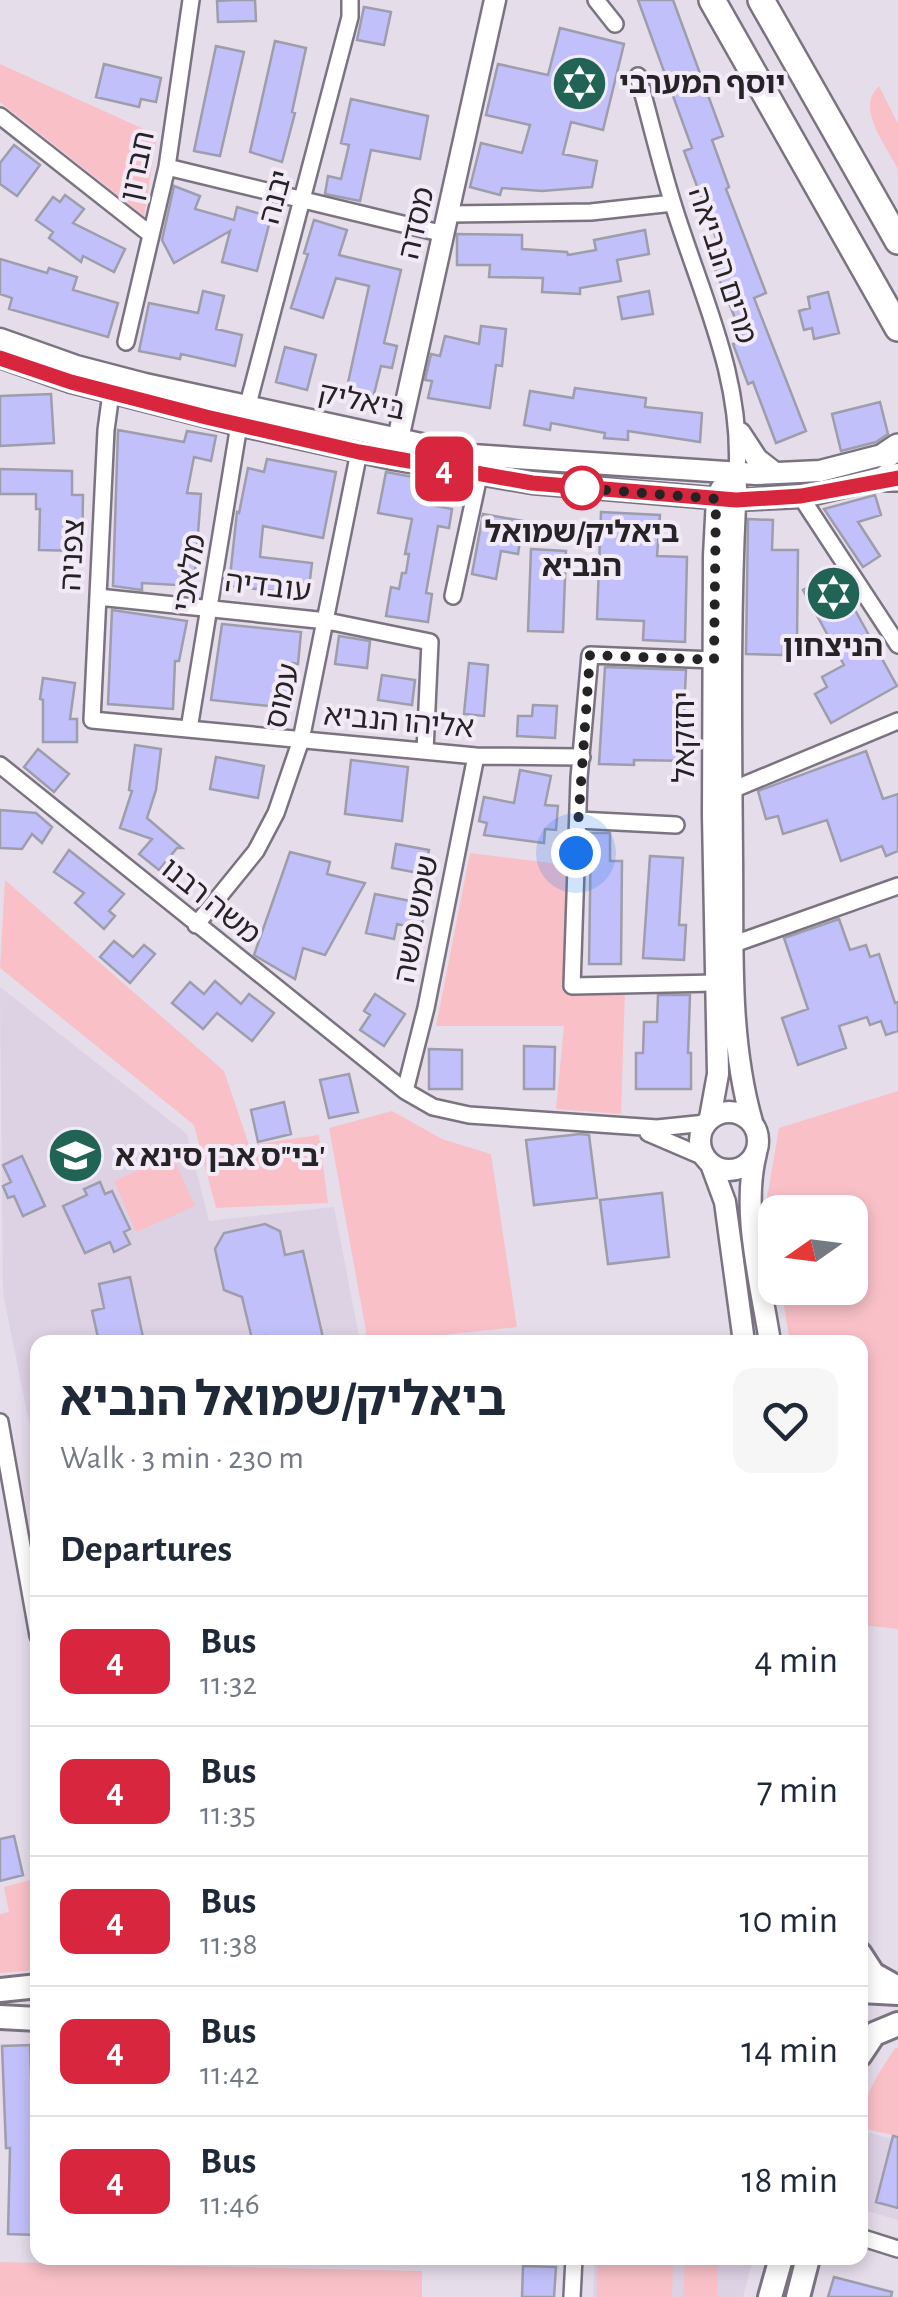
<!DOCTYPE html>
<html lang="en">
<head>
<meta charset="utf-8">
<style>
  body { margin:0; font-family:"Alegreya Sans","Noto Sans Hebrew",sans-serif; background:#f6f6f7; color:#1f2937; height:100vh; display:flex; flex-direction:column; font-size:38px; white-space:nowrap }
  * { box-sizing:border-box; margin:0 }
  p { font-size:32px; color:#747a83 }
  .icon { flex:none; width:55px; height:55px; fill:none; stroke:currentColor; stroke-width:2; stroke-linecap:round; stroke-linejoin:round }
  .map { position:relative; flex:1; overflow:hidden }
  .panel { position:absolute; left:30px; top:1335px; width:838px; height:930px; display:flex; flex-direction:column; background:#fff; border-radius:20px; box-shadow:0 5px 15px #0003 }
  .panel>* { flex:none }
  .badge { padding:0 20px; border-radius:15px; font-size:35px; line-height:65px }
  .needle { width:65px; rotate:256deg }
  .tools { position:absolute; left:758px; top:1195px; display:grid; gap:20px }
  .tools a { display:grid; place-items:center; width:110px; height:110px; border-radius:20px; background:#fff; box-shadow:0 5px 15px #0003; font-size:50px }
  .you { position:absolute; width:50px; height:50px; margin:-25px; border:8px solid #fff; border-radius:50%; background:#1a73e8; box-shadow:0 0 0 15px #1a73e833 }
  .map>.badge { position:absolute; translate:-50% -50%; box-shadow:0 0 0 5px #fff }
  h2 { padding:0 30px; font-size:38px; line-height:90px }
  .round { display:grid; place-items:center; flex:none; width:105px; height:105px; border-radius:20px; background:#f6f6f7 }
  .overview { display:flex; align-items:center; justify-content:space-between; height:170px; padding:0 30px }
  h1 { font-size:48px; font-weight:700; line-height:75px }
  ul { padding:0; list-style:none }
  li { display:flex; align-items:center; gap:30px; height:130px; padding:0 30px; border-top:2px solid #e0e1e3 }
  li div { flex:1 }
  li b { display:block; font-size:38px }
  li em { font-style:normal }
  li .badge { min-width:110px; font-weight:700; text-align:center }
  .map>svg:first-child { display:block }
</style>
</head>
<body>
<div class="map">
<svg width="898" height="2297" viewBox="0 0 898 2297">
  <rect width="100%" height="100%" fill="#e5ddea"/>
  <!-- built -->
  <path fill="#ddd1e4" d="M0,987L187,1134L209,1221L334,1207L360,1342H38L37,1462L3,1293Z
    M860,2130L898,2141V2220L860,2209Z
    M92,2258H296V2264L92,2263Z
    M595,2258H753L743,2297H593Z"/>
  <!-- green -->
  <path fill="#f9c0c8" d="M0,64L157,135L144,216L0,102Z
    M879,86L898,124V169C886,145 855,108 879,86Z
    M470,853L567,865L563,992L625,991L621,1114L556,1109L564,1026H436Z
    M5,880L224,1071L249,1145L319,1135L328,1203L216,1208L194,1125L0,968Z
    M898,1091V1629L860,1625V1342H790L781,1288H850V1212H775V1250L767,1198L779,1128Z
    M392,1111L442,1139L491,1154L517,1327L434,1336L435,1342H368L329,1128Z
    M172,1155L195,1206L136,1232L114,1181Z
    M37,1878V1970L0,1973V1914L9,1912L4,1887Z
    M895,2048H898V2136L860,2128C860,2100 880,2071 895,2048Z
    M598,2258L673,2260L672,2297H597Z
    M685,2258H718L717,2297H683Z
    M0,2262L422,2271V2297H0Z"/>
  <!-- building -->
  <path fill="#c2c0fb" stroke="#9d9dab" stroke-width="2.5" d="M235,0H255L256,21L218,22L217,1Z
    M638,0H673L723,136L712,140L729,187L726,189L766,293L754,298L806,431L776,443L753,382L748,384L733,344L744,340L712,262L723,257L684,151L692,148Z
    M364,7L391,12L384,45L357,40Z
    M560,28L624,44L603,130L571,122L563,154L597,161L592,187L542,191L502,188L500,195L470,187L481,143L522,153L530,125L486,115L498,64L548,75Z
    M275,41L306,48L292,112L295,113L282,162L250,152Z
    M216,46L244,52L220,156L194,151Z
    M104,64L161,78L156,102L141,99L139,107L96,97Z
    M351,99L428,116L420,159L371,150L360,201L325,194L328,176L341,179L349,145L341,143Z
    M14,145L40,165L17,196L0,184V163Z
    M174,186L200,196L195,209L234,220L237,207L271,217L257,271L222,262L230,231L174,263L162,240Z
    M65,195L84,209L73,223L125,249L114,272L83,256L81,262L49,238L53,232L36,220L53,197L60,202Z
    M314,220L347,230L339,255L401,270L384,343L397,346L392,368L381,366L373,398L346,392L369,286L336,278L323,318L291,308L308,254L304,253Z
    M645,230L649,254L617,260L621,281L580,288V294L542,292L543,278L489,277L490,265H457V234L522,235V249L567,252L568,255L596,250L594,240Z
    M0,259L47,273L49,268L77,277L73,290L118,303L108,337L9,309L12,298L0,294Z
    M203,291L224,296L216,329L242,335L235,366L181,354L180,359L139,351L149,303L198,313Z
    M649,291L653,314L622,319L618,297Z
    M828,292L839,333L814,339L812,328L804,330L799,311L810,308L808,297Z
    M481,326L506,329L502,366L496,365L490,408L428,398L432,381L425,380L431,354L440,356L445,336L479,344Z
    M285,347L316,355L307,390L276,382Z
    M575,388L646,398L645,407L702,413L700,442L628,431V440L604,438L605,433L551,423L550,430L524,425L530,391L573,398Z
    M51,394L54,443L0,446V396Z
    M880,402L888,434L876,442L841,451L832,414Z
    M118,430L184,442L187,431L216,436L211,461L194,457L187,493L201,494L194,586L142,583V590L113,586Z
    M267,459L336,472L323,538L263,526L260,557L312,563L308,595L229,586L237,512L239,513L248,468L264,472Z
    M0,469L72,471V495H83L82,551L39,550L40,509H36V494H0Z
    M386,472L429,480L425,504L452,509L449,528L438,526L426,593L432,594L428,622L386,616L391,587L399,589L402,573H406L409,554H405L412,519L378,513Z
    M875,495L881,515L858,522L880,556L863,567L824,509Z
    M601,512L660,515L657,556L687,557L685,642L643,640L644,621L597,619Z
    M483,514L523,521L518,554L501,551L496,579L472,574Z
    M748,519L773,520L772,550H798L797,638H783V655L746,654Z
    M531,549L566,551L563,632L528,631Z
    M834,572L897,686L831,723L815,694L827,687L822,677L844,665L803,590Z
    M112,610L187,621L179,661H175L173,709L108,704Z
    M222,624L301,632L298,664L292,663L288,708L211,700Z
    M339,636L370,641L367,668L335,664Z
    M469,663L488,665L484,716L464,714Z
    M605,667L686,670L684,712H690L689,761L634,760V765L599,764Z
    M382,675L415,680L412,705L378,700Z
    M43,678L75,683L70,719H77V742H43V700L40,699Z
    M533,705L557,706L555,738L517,736L518,716H532Z
    M135,745L161,749L156,790L147,818L182,848H177L159,870L139,854L152,839L120,828L132,791L129,790Z
    M38,749L69,774L54,792L24,767Z
    M866,751L883,799L898,794V851L886,856L882,846L841,861L827,820L783,834L778,816L766,819L758,791Z
    M216,757L264,766L258,798L210,789Z
    M351,760L408,767L402,821L345,814Z
    M520,770L551,776L545,805L558,806L556,830L545,829L544,843L484,835L487,823L479,821L484,797L514,803Z
    M0,810L36,813L52,827L42,843L32,834L22,849L0,848Z
    M591,833H610V861H622L621,964H589Z
    M396,844L429,850L424,874L392,868Z
    M69,850L124,894L109,911L115,916L104,929L75,903L84,893L54,872Z
    M290,852L330,862L327,874L365,883L325,955L303,948L295,979L254,955Z
    M650,856L683,858L679,925H686L684,960L643,958Z
    M375,894L426,904L421,929L397,924L394,939L366,933Z
    M839,919L850,950L866,945L870,957L879,954L895,1003L898,1002V1031L886,1035L881,1021L870,1025L867,1017L839,1026L846,1048L798,1065L782,1018L808,1009L784,938Z
    M114,941L133,957L144,945L155,954L130,983L100,957Z
    M215,981L241,1004L249,994L274,1013L252,1041L217,1013L203,1029L172,1003L190,982L204,994Z
    M375,994L405,1014L384,1046L360,1030L370,1015L364,1011Z
    M658,995H690L688,1053H691V1089H636V1053H643L644,1022H657Z
    M524,1046L555,1047L554,1089H524Z
    M429,1049L462,1050V1089H429Z
    M349,1074L358,1112L329,1118L320,1080Z
    M284,1102L291,1134L258,1142L251,1110Z
    M580,1134L589,1135L597,1198L534,1205L526,1140Z
    M22,1156L45,1206L23,1216L14,1196L8,1198L3,1186L11,1182L3,1165Z
    M100,1182L105,1194L112,1191L130,1229L124,1232L130,1244L114,1252L110,1242L85,1253L63,1206L87,1195L84,1189Z
    M662,1193L669,1257L608,1264L600,1200Z
    M265,1224L280,1231L285,1255L303,1251L324,1342H266L265,1336L252,1339L242,1297L224,1290L215,1249L224,1233Z
    M130,1277L144,1342H99L92,1311L104,1308L99,1284Z
    M14,1836L23,1875L0,1881V1839Z
    M30,2045L31,2073H38V2235L8,2234L10,2148H6L2,2046Z
    M893,2136L898,2137V2208L876,2202Z
    M523,2266L556,2267L554,2297H522Z
    M834,2277L892,2292L891,2297H828Z"/>
  <g fill="none" stroke-linecap="round" stroke-linejoin="round">
    <defs>
      <path id="minor" d="M596,0L615,24
        M638,76C650,119 660,162 673,204C701,295 743,377 737,474
        M0,116L150,234
        M167,167L444,234
        M448,214L591,212L673,203
        M126,342L167,167L191,0
        M111,393L106,430L92,720L476,756L582,757
        M247,408L350,17V0
        M801,497L898,645
        M453,596L479,476
        M98,597L327,621L430,642L425,751
        M714,660L590,655L579,778L572,986L716,983
        M189,729L239,425
        M0,765L405,1091L433,1107L469,1115L657,1128L706,1123
        M732,790L898,721
        M578,820L676,825
        M196,925L256,851L276,813L301,740L359,452
        M734,944L898,886
        M405,1091L426,1008L476,756
        M648,1133L704,1157
        M0,1422L38,1636
        M860,2237L898,2249
        M572,2297L574,2258"/>
      <path id="tertiary" d="M0,339L76,366L145,384L472,455L756,474L820,471L898,451
        M0,357L71,382L239,425L393,459L532,483L736,500L801,497L898,474
        M740,433L757,459L775,473
        M396,448L495,0
        M736,486C729,610 731,735 732,858C733,946 728,1038 752,1122
        M700 1141a29 29 0 1 1 58 0a29 29 0 1 1-58 0Z
        M710,1118L718,1074L713,815L714,556L717,499L721,489
        M756,1153C741,1212 761,1283 770,1342
        M711,1164L725,1202L744,1342"/>
      <path id="secondary" d="M860,1954L873,1974L898,1988
        M0,1990L38,1986
        M860,1991L898,1993
        M0,2017L38,2019
        M860,2055L874,2034L898,2024
        M770,2297L781,2258
        M798,2297L808,2258"/>
      <path id="trunk" d="M712,0L898,328
        M761,0L898,241
        M886,455L898,447
        M886,478H898"/>
    </defs>
    <!-- minor casing -->
    <use href="#minor" stroke="#7b7480" stroke-width="20"/>
    <!-- tertiary casing -->
    <use href="#tertiary" stroke="#7b7480" stroke-width="25"/>
    <!-- secondary casing -->
    <use href="#secondary" stroke="#7b7480" stroke-width="28"/>
    <!-- trunk casing -->
    <use href="#trunk" stroke="#7b7480" stroke-width="30"/>
    <!-- minor -->
    <use href="#minor" stroke="#fff" stroke-width="15"/>
    <!-- tertiary -->
    <use href="#tertiary" stroke="#fff" stroke-width="20"/>
    <!-- secondary -->
    <use href="#secondary" stroke="#fff" stroke-width="22"/>
    <!-- trunk -->
    <use href="#trunk" stroke="#fff" stroke-width="25"/>
  </g>
  <g fill="none" stroke-linecap="round" stroke-linejoin="round">
    <defs>
      <path id="line" d="M0,358L71,382L206,417L359,452L532,483L736,500L801,496L898,478"/>
    </defs>
    <!-- line casing -->
    <use href="#line" stroke="#fff" stroke-width="22"/>
    <!-- line -->
    <use href="#line" stroke="#d7263d" stroke-width="15"/>
    <!-- walk -->
    <path stroke="#262327" stroke-width="10" stroke-dasharray="0 18" d="M576,853L590,655L714,660L716,499L582,488"/>
  </g>
  <!-- icons -->
  <defs>
    <symbol id="synagogue-disc" viewBox="-11 -11 22 22"><circle r="9.5" fill="#216455" stroke="#f3eaf7"/><path d="M0-6.5L5.6 3.2H-5.6ZM0 6.5L5.6-3.2H-5.6Z" fill="#fff"/></symbol>
    <symbol id="school-disc" viewBox="-11 -11 22 22"><circle r="9.5" fill="#216455" stroke="#f3eaf7"/><path d="M0-5L7-2L0 1L-7-2ZM-4 1L0 2.5L4 1V4Q0 6-4 4Z" fill="#fff"/></symbol>
  </defs>
  <g fill-rule="evenodd">
    <use href="#synagogue-disc" x="548" y="52" width="63" height="63"/>
    <use href="#synagogue-disc" x="802" y="562" width="63" height="63"/>
    <use href="#school-disc" x="44" y="1124" width="63" height="63"/>
  </g>
  <!-- markers -->
  <circle fill="#fff" stroke="#d7263d" stroke-width="5" cx="582" cy="488" r="20"/>
  <g text-anchor="middle" stroke-width="8" stroke-linejoin="round" paint-order="stroke">
    <!-- poi labels -->
    <g font-size="30" font-weight="bold" fill="#262327" stroke="#f3eaf7" text-anchor="start">
      <text x="619" y="93">יוסף המערבי</text>
      <text x="833" y="656" text-anchor="middle">הניצחון</text>
      <text x="115" y="1166">בי"ס אבן סינא א'</text>
    </g>
    <!-- street labels -->
    <g font-size="30" fill="#262327" stroke="#f3eaf7">
      <text transform="translate(137 166) rotate(-78)" y="10">חברון</text>
      <text transform="translate(275 197) rotate(-75)" y="10">יבנה</text>
      <text transform="translate(416 223) rotate(-77)" y="10">מסדה</text>
      <text transform="translate(723 265) rotate(72)" y="10">מרים הנביאה</text>
      <text transform="translate(362 401) rotate(12)" y="10">ביאליק</text>
      <text transform="translate(72 555) rotate(-87)" y="10">צפניה</text>
      <text transform="translate(189 573) rotate(-81)" y="10">מלאכי</text>
      <text transform="translate(268 586) rotate(7)" y="10">עובדיה</text>
      <text transform="translate(282 696) rotate(-77)" y="10">עמוס</text>
      <text transform="translate(399 721) rotate(5)" y="10">אליהו הנביא</text>
      <text transform="translate(684 737) rotate(-90)" y="10">יחזקאל</text>
      <text transform="translate(211 901) rotate(39)" y="10">משה רבנו</text>
      <text transform="translate(416 919) rotate(-79)" y="10">שמש משה</text>
    </g>
    <!-- stop labels -->
    <g font-size="30" font-weight="bold" fill="#262327" stroke="#f3eaf7">
      <text x="582" y="542">ביאליק/שמואל<tspan x="582" dy="34">הנביא</tspan></text>
    </g>
  </g>
</svg>
<div class="tools">
<a><svg class="needle" viewBox="-14 -14 28 28"><path d="M0-13l5 13h-10z" fill="#e53935"/><path d="M0 13l5-13h-10z" fill="#747a83"/></svg></a>
</div>
<div class="you" style="left:576px;top:853px"></div>
<b class="badge" style="left:444px;top:469px;background:#d7263d;color:#fff">4</b>
<section class="panel">
<div class="overview"><div><h1>ביאליק/שמואל הנביא</h1><p>Walk · 3 min · 230 m</p></div><a class="round"><svg class="icon" aria-label="heart" viewBox="0 0 24 24"><path d="M12 20l-8-8c-3-5 5-10 8-4 3-6 11-1 8 4z"/></svg></a></div>
<h2>Departures</h2>
<ul>
<li><span class="badge" style="background:#d7263d;color:#fff">4</span><div><b>Bus</b><p>11:32</p></div><em>4 min</em></li>
<li><span class="badge" style="background:#d7263d;color:#fff">4</span><div><b>Bus</b><p>11:35</p></div><em>7 min</em></li>
<li><span class="badge" style="background:#d7263d;color:#fff">4</span><div><b>Bus</b><p>11:38</p></div><em>10 min</em></li>
<li><span class="badge" style="background:#d7263d;color:#fff">4</span><div><b>Bus</b><p>11:42</p></div><em>14 min</em></li>
<li><span class="badge" style="background:#d7263d;color:#fff">4</span><div><b>Bus</b><p>11:46</p></div><em>18 min</em></li>
</ul>
</section>
</div>
</body>
</html>
